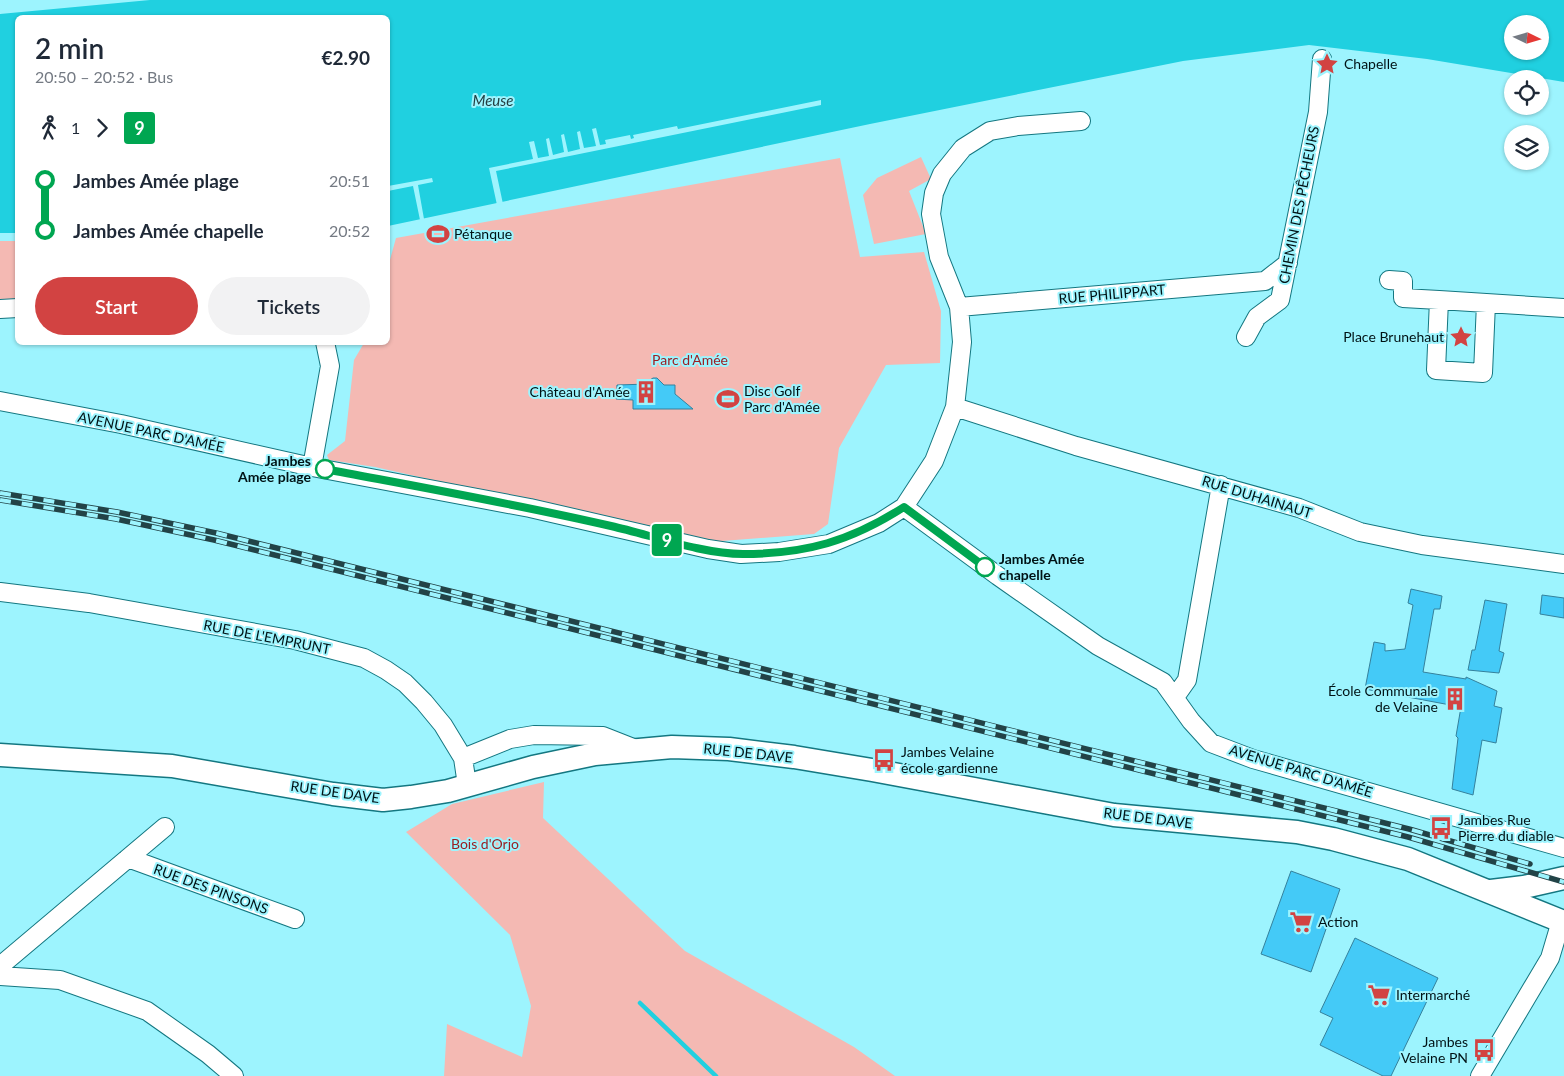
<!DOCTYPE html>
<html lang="en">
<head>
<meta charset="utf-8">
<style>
  body { margin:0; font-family:Lato,sans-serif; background:#f2f2f3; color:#1f2937; height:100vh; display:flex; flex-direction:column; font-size:19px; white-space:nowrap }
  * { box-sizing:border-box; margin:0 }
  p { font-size:16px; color:#747a83 }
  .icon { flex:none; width:28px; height:28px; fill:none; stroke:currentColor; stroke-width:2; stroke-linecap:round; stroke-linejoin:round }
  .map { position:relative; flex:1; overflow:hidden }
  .drawer { position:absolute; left:15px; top:15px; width:375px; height:330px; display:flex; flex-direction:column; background:#fff; border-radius:8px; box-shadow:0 1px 4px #0004 }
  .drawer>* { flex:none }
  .badge { padding:0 10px; border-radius:4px; font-size:18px; line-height:32px }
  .needle { width:32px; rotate:95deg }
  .buttons { position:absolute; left:1504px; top:15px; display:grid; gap:10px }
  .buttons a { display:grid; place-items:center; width:45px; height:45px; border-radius:50%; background:#fff; box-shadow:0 1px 4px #0004; font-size:25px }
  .map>.badge { position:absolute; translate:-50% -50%; box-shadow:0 0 0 2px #fff }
  .legs { display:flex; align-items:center; gap:8px; height:55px; padding:0 20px; font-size:16px }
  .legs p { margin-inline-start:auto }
  .head { display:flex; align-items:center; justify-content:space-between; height:85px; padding:0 20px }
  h1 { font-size:28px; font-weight:600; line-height:38px }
  .action { display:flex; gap:10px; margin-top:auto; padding:10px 20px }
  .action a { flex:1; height:58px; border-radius:30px; background:#d24342; color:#fff; font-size:20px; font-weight:600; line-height:58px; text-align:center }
  .action a+a { background:#f2f2f3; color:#1f2937 }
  ul { padding:0 20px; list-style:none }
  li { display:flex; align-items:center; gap:18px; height:50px; font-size:19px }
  li i { display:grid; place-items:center; width:8px; height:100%; margin:0 6px; background:currentColor }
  li i::after { content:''; width:12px; height:12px; margin:-6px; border:4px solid; border-radius:50%; background:#fff }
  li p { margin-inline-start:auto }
  li:first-child i { background:linear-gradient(#0000 50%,currentColor 0) }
  li:last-child i { background:linear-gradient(currentColor 50%,#0000 0) }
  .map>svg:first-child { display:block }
</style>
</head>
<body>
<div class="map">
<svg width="1564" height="1076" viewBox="0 0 1564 1076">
  <rect width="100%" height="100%" fill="#9df4fe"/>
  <!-- green -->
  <path fill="#f4b9b3" d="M921,157L931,179L909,191L926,234L874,244L863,195L877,178Z
    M840,158L860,257L924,252L941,311L940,363L886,365L839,448L828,524L814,534L709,542L375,467L329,460L327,455L345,441L354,360L364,343L388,342V267L396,238Z
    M0,241H17V300L0,301Z
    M544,782L543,818L685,951L854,1047L895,1076H444L447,1024L522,1057L531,1006L510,935L406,832L452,804Z"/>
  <!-- water -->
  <path fill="#20d0e0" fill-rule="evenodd" d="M150,0H1564V82L1427,59L1309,45L1183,61L870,124L388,226V18H18L17,233H0V14ZM1512,24H1540V51H1512Z"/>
  <!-- pier -->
  <path fill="#9df4fe" d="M821,100V105L496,171L503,204L497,205L489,168L533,159L529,142L534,141L538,158L549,156L546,139L549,138L553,155L564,152L561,135L564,134L568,152L580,149L577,132L580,131L584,148L596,146L592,129L596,128L600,145L606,144L605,140L630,135L631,139L634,138L633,135L677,126L678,129Z
    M432,178L433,182L418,185L424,219L420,220L413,186L388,191V186Z"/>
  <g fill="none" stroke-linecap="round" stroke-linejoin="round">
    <!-- stream -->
    <path stroke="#20d0e0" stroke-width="4.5" d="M640,1003L716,1076"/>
  </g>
  <!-- building -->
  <path fill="#44caf7" stroke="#35819c" d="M653,378H657L664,385H675V394L693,409H633V400L616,399L617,385L648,384L650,380Z
    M1411,589L1442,596L1440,609H1434L1423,672L1466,679V677L1497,691L1494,706L1502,708L1496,743L1482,740L1473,795L1452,789L1458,738L1456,736L1461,707L1365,689L1374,642L1385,644V651L1405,649L1413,605L1408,603Z
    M1542,595L1564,598V618L1540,614Z
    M1485,600L1507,604L1499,651L1504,653L1499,673L1468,670L1472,650H1475Z
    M1291,871L1340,889L1311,972L1261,954Z
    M1355,938L1438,978L1391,1076H1383L1320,1045L1333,1018L1320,1012Z"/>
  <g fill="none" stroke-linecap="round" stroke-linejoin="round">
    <defs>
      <path id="minor" d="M1389,280L1403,281V298L1439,300
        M1486,303L1483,373L1436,370L1439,300L1564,308
        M959,307L1265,281L1288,263
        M0,309L18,308
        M1246,337L1257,317L1280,300L1318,112L1322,59
        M0,401L121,424L312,467L530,508L708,549L741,554L779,552L829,544L879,523L904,507L934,461L955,407L962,342L959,307L939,257L931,214L934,193L942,174L963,148L990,131L1018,126L1081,121
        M955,407L1076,446L1299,508L1360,532L1422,545L1564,564
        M312,467L330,366L325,342
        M904,507L998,576L1098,646L1163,682L1191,721L1211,743L1253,759L1564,848
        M0,592L89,603L295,640L364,658L386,670L405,683L424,702L443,725L463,758L467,785
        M1175,697L1187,680L1221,485
        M463,758L510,739L534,735L603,736L636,749
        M128,858L295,919
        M0,966L165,827
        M0,976L60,980L147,1011L208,1054L234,1076
        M1480,1076L1550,958L1561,921L1564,922"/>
      <path id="major" d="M0,755L172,766L333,794L383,800L411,797L448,791L533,767L595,754L672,747L729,749L794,757L872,770L1114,815L1297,832L1333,839L1408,859L1561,921
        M1491,891L1524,887L1564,878"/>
    </defs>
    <!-- minor casing -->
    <use href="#minor" stroke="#147781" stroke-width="20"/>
    <!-- major casing -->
    <use href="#major" stroke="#147781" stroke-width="25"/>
    <!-- minor -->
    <use href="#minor" stroke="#fff" stroke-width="18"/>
    <!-- major -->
    <use href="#major" stroke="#fff" stroke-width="22"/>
    <defs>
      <path id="rail" d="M0,493L117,512L216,533L1409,829L1530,864
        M0,500L116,519L214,540L1408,837L1564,882"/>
    </defs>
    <!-- rail casing -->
    <use href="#rail" stroke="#224347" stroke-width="5.5"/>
    <!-- rail -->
    <use href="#rail" stroke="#9df4fe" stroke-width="4" stroke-dasharray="11" stroke-linecap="butt"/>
  </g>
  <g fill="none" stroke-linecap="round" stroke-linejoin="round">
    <defs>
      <path id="line-1" d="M325,469C420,487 516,504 611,526C651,535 702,554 743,554C806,554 851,541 904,507L985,567"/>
    </defs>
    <!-- line-1 casing -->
    <use href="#line-1" stroke="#fff" stroke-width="11"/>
    <!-- line-1 -->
    <use href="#line-1" stroke="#00a651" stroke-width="8"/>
  </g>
  <!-- icons -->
  <defs>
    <symbol id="sight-bare" viewBox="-9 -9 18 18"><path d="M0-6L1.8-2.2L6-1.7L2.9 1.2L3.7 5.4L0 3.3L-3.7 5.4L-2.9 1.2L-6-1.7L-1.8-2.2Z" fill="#d24342" stroke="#9df4fe" stroke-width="2.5" paint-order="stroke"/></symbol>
    <symbol id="stadium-bare" viewBox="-9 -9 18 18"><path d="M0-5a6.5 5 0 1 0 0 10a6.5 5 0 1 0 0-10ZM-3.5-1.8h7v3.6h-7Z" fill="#d24342" stroke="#9df4fe" stroke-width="2.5" paint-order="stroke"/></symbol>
    <symbol id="building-bare" viewBox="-9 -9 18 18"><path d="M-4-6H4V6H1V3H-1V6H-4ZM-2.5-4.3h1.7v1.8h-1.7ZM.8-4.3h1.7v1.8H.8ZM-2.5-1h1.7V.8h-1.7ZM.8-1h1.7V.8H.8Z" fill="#d24342" stroke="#9df4fe" stroke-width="2.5" paint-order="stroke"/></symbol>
    <symbol id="bus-bare" viewBox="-9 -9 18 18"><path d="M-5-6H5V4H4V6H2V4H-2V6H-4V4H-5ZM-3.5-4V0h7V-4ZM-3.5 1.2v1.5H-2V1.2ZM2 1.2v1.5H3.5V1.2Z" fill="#d24342" stroke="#9df4fe" stroke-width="2.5" paint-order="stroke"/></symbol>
    <symbol id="supermarket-bare" viewBox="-9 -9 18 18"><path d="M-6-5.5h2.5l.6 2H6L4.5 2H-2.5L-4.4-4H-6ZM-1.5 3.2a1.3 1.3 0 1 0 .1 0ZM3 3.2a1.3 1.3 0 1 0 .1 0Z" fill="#d24342" stroke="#9df4fe" stroke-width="2.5" paint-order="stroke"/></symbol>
  </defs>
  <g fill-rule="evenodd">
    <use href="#sight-bare" x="1311" y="48" width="32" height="32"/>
    <use href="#stadium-bare" x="422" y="218" width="32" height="32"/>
    <use href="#sight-bare" x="1445" y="321" width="32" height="32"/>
    <use href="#building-bare" x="630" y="376" width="32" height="32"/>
    <use href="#stadium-bare" x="712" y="383" width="32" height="32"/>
    <use href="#building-bare" x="1439" y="683" width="32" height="32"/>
    <use href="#bus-bare" x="868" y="744" width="32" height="32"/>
    <use href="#bus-bare" x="1425" y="812" width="32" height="32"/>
    <use href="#supermarket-bare" x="1285" y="906" width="32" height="32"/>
    <use href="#supermarket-bare" x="1363" y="979" width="32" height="32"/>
    <use href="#bus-bare" x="1468" y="1034" width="32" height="32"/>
  </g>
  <!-- markers -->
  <g fill="#fff" stroke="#00a651" stroke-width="2.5">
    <circle cx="325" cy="469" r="9"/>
    <circle cx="985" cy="567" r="9"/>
  </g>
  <g text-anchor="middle" stroke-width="4" stroke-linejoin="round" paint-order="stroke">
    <!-- poi labels -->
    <g font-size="14" fill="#001215" stroke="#9df4fe" text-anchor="start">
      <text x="1344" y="69">Chapelle</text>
      <text x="454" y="239">Pétanque</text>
      <text x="1444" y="342" text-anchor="end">Place Brunehaut</text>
      <text x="744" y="396">Disc Golf<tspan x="744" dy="16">Parc d'Amée</tspan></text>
      <text x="630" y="397" text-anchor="end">Château d'Amée</text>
      <text x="1438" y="696" text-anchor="end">École Communale<tspan x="1438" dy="16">de Velaine</tspan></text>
      <text x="901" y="757">Jambes Velaine<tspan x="901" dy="16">école gardienne</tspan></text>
      <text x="1458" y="825">Jambes Rue<tspan x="1458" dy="16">Pierre du diable</tspan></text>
      <text x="1318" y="927">Action</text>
      <text x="1396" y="1000">Intermarché</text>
      <text x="1468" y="1047" text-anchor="end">Jambes<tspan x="1468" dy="16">Velaine PN</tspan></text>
    </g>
    <!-- street labels -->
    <g font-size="14" fill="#001215" stroke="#9df4fe">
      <text transform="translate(1299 205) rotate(-79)" y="5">CHEMIN DES PÊCHEURS</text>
      <text transform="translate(1112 294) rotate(-5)" y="5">RUE PHILIPPART</text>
      <text transform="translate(151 432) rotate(12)" y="5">AVENUE PARC D'AMÉE</text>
      <text transform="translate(1257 497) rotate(17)" y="5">RUE DUHAINAUT</text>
      <text transform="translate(267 637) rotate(11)" y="5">RUE DE L'EMPRUNT</text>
      <text transform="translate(748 753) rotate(6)" y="5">RUE DE DAVE</text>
      <text transform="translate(1301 771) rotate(17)" y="5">AVENUE PARC D'AMÉE</text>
      <text transform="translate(335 792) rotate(8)" y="5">RUE DE DAVE</text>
      <text transform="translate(1148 818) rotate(7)" y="5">RUE DE DAVE</text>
      <text transform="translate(211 889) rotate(20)" y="5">RUE DES PINSONS</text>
    </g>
    <!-- park labels -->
    <g font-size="14" fill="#9b1f23" stroke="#9df4fe">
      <text x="690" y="365">Parc d'Amée</text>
      <text x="485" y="849">Bois d'Orjo</text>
    </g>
    <!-- stop labels -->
    <g font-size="14" font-weight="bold" fill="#001215" stroke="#9df4fe" text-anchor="end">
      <text x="311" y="466">Jambes<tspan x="311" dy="16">Amée plage</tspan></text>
      <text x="999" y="564" text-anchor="start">Jambes Amée<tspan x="999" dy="16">chapelle</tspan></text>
    </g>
    <!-- water labels -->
    <g font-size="15" font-style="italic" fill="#233d40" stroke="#9df4fe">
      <text x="493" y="106">Meuse</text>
    </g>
  </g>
</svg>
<div class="buttons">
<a><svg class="needle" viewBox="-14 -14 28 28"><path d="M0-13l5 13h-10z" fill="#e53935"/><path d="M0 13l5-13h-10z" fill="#747a83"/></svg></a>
<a><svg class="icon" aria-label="locate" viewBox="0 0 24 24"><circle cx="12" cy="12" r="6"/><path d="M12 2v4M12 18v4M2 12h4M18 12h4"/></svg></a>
<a><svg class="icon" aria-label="layers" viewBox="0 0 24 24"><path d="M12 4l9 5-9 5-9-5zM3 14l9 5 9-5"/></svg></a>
</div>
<b class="badge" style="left:667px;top:540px;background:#00a651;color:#fff">9</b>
<section class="drawer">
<div class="head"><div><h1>2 min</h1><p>20:50 – 20:52 · Bus</p></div><b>€2.90</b></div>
<div class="legs"><svg class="icon" aria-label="walk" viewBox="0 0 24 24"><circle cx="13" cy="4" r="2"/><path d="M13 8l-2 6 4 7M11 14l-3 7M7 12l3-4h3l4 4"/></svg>1<svg class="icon" aria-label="forward" viewBox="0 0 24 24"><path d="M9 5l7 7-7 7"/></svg><b class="badge" style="background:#00a651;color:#fff">9</b></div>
<ul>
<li><i style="color:#00a651"></i><b>Jambes Amée plage</b><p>20:51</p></li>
<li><i style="color:#00a651"></i><b>Jambes Amée chapelle</b><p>20:52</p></li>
</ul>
<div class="action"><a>Start</a><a>Tickets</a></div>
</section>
</div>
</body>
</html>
